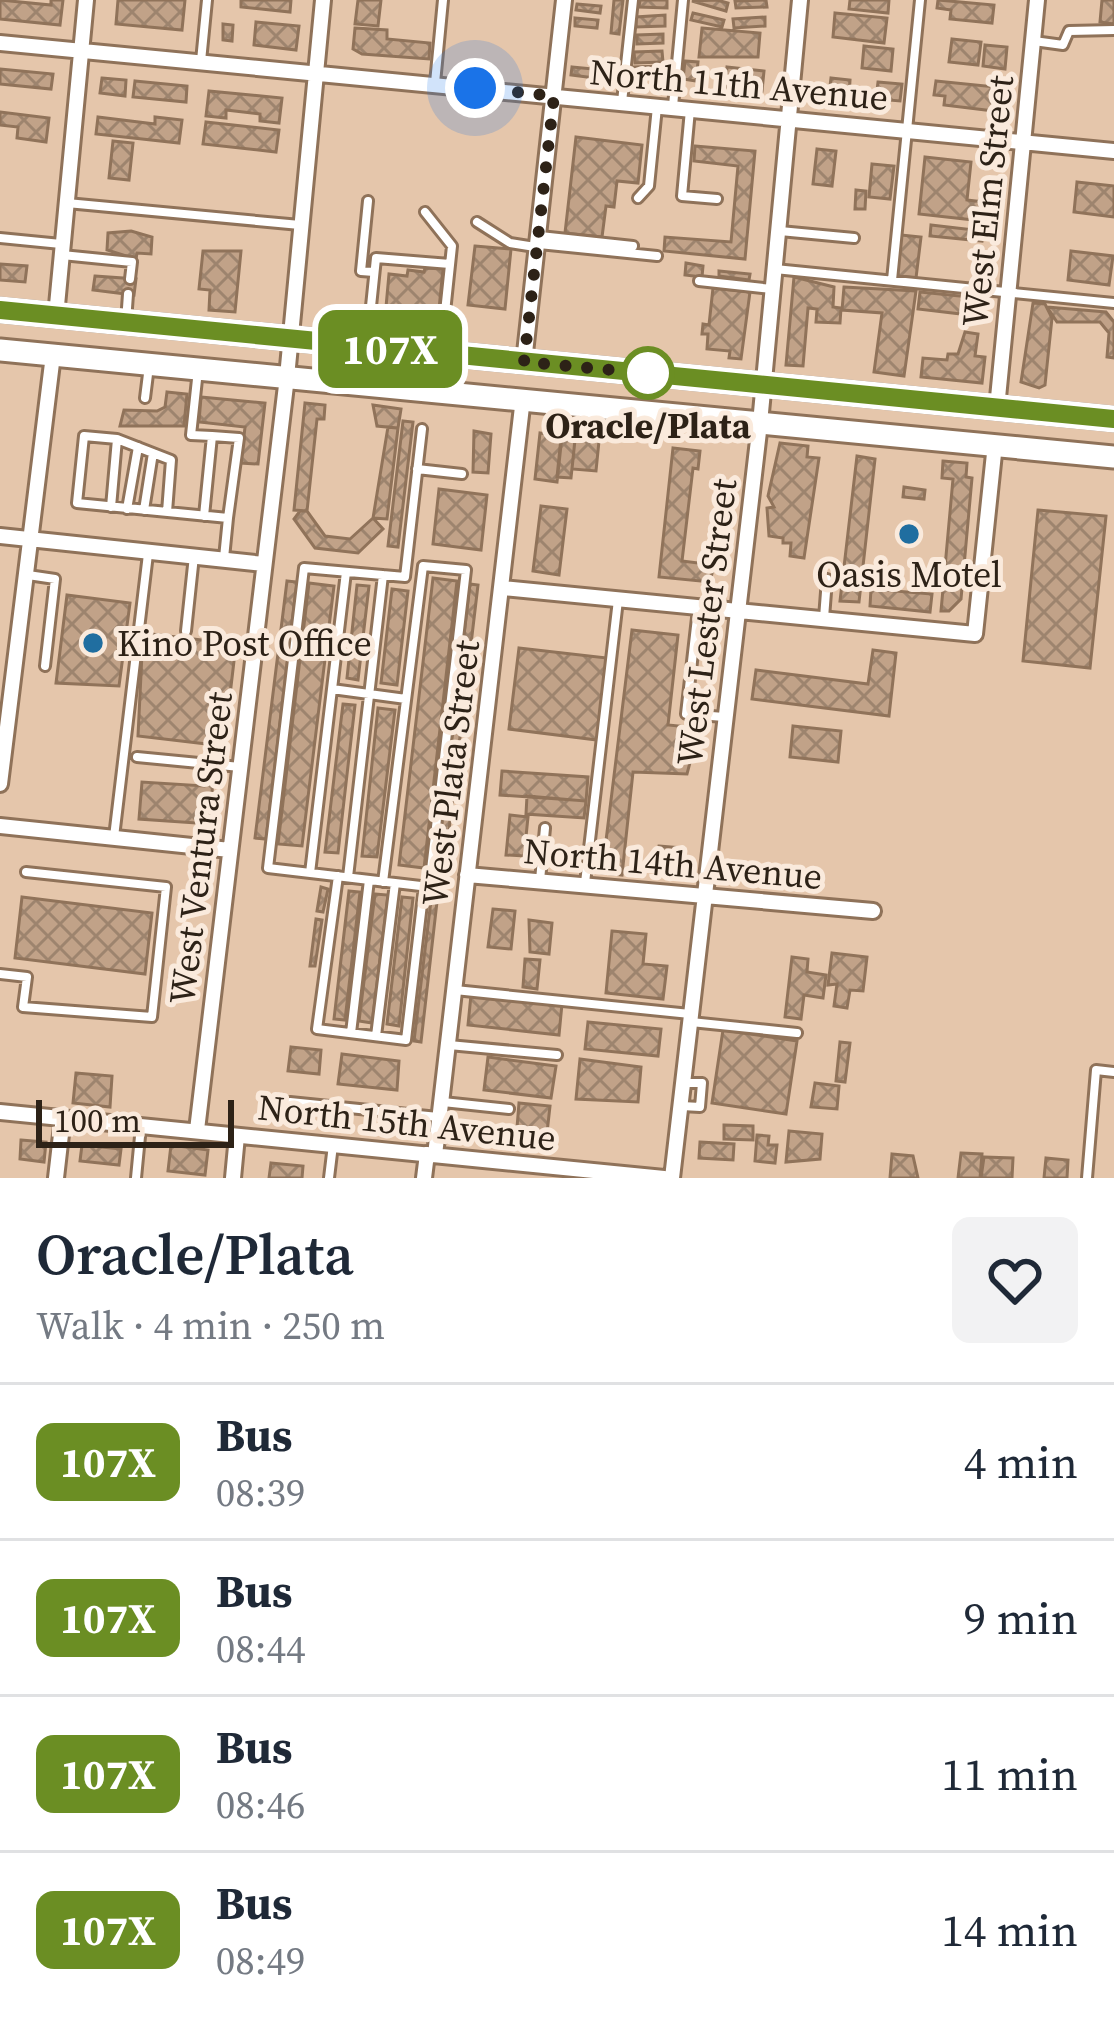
<!DOCTYPE html>
<html lang="en">
<head>
<meta charset="utf-8">
<style>
  body { margin:0; font-family:"Source Serif 4",serif; background:#f2f2f3; color:#1f2937; height:100vh; display:flex; flex-direction:column; font-size:45px; white-space:nowrap }
  * { box-sizing:border-box; margin:0 }
  p { font-size:39px; color:#747a83 }
  .icon { flex:none; width:66px; height:66px; fill:none; stroke:currentColor; stroke-width:2; stroke-linecap:round; stroke-linejoin:round }
  .map { position:relative; height:1178px; overflow:hidden }
  .sheet { display:flex; flex-direction:column; background:#fff; flex:1 }
  .sheet>* { flex:none }
  .badge { padding:0 24px; border-radius:18px; font-size:42px; line-height:78px }
  .scale { position:absolute; left:36px; bottom:30px; width:198px; box-sizing:border-box; padding-left:12px; border:6px solid #2d2217; border-top:0; font-size:33px; line-height:42px; white-space:nowrap; color:#2d2217; -webkit-text-stroke:9px #faeadc; paint-order:stroke }
  .you { position:absolute; width:60px; height:60px; margin:-30px; border:9px solid #fff; border-radius:50%; background:#1a73e8; box-shadow:0 0 0 18px #1a73e833 }
  .map>.badge { position:absolute; translate:-50% -50%; box-shadow:0 0 0 6px #fff }
  .round { display:grid; place-items:center; flex:none; width:126px; height:126px; border-radius:18px; background:#f2f2f3 }
  .head { display:flex; align-items:center; justify-content:space-between; height:204px; padding:0 36px }
  h1 { font-size:57px; font-weight:600; line-height:90px }
  ul { padding:0; list-style:none }
  li { display:flex; align-items:center; gap:36px; height:156px; padding:0 36px; border-top:3px solid #e0e1e3 }
  li div { flex:1 }
  li b { display:block; font-size:45px }
  li em { font-style:normal }
  li .badge { min-width:132px; font-weight:700; text-align:center }
  .map>svg:first-child { display:block }
</style>
</head>
<body>
<div class="map">
<svg width="1114" height="1178" viewBox="0 0 1114 1178">
  <defs>
    <pattern id="building-cross-hatch" width="8" height="8" patternUnits="userSpaceOnUse" patternTransform="scale(3)"><rect width="8" height="8" fill="#c1a288"/><path d="M0 0l8 8M0 8l8-8" fill="none" stroke="#9d846e"/></pattern>
  </defs>
  <rect width="100%" height="100%" fill="#e5c6ab"/>
  <!-- building -->
  <path fill="url(#building-cross-hatch)" stroke="#90735a" stroke-width="3" d="M0,0L51,5V0H63L60,25L0,19Z
    M118,0H185L182,30L116,24Z
    M241,0H291L290,12L241,7Z
    M358,0H381L378,26L355,24Z
    M614,0H623L619,34L611,33Z
    M640,0H667V8L639,7Z
    M717,0L728,3L726,11L692,1Z
    M766,0L767,7L736,8L735,1Z
    M850,0H889L888,13L849,9Z
    M938,0L994,5L992,23L950,19L951,10L937,8Z
    M1102,0H1114V24L1100,22Z
    M577,4L601,6L600,13L576,10Z
    M693,13L724,20L722,27L691,20Z
    M835,13L887,18L884,43L833,37Z
    M665,15V26L636,27V17Z
    M765,17V26L734,28L733,19Z
    M575,18L598,20L597,28L575,26Z
    M256,22L299,26L296,50L254,45Z
    M223,24L233,25L232,41L223,40Z
    M355,28L387,30V39L430,43L429,59L362,54L353,49Z
    M702,28L760,33L758,57H699Z
    M663,34V43L637,44V35Z
    M952,39L981,42L978,65L949,62Z
    M985,45L1007,47L1005,69L983,66Z
    M864,46L893,49L891,71L862,68Z
    M662,51L663,62L635,63L634,52Z
    M685,61L698,62L696,81L683,79Z
    M662,66L663,76L644,77V84H635L634,67Z
    M572,67L604,70L603,79L571,75Z
    M727,67L764,71L762,91L725,87Z
    M0,69L53,74L51,89L0,84Z
    M102,78L126,80L125,96L100,93Z
    M831,78L850,80L849,96L829,94Z
    M135,81L187,86L186,102L133,97Z
    M936,81L996,87L994,111L944,105L945,96L934,95Z
    M878,82L902,84L900,101L876,99Z
    M209,91L282,98L279,123L260,121V114L226,110V118L206,116Z
    M0,112L49,118L46,142L17,138L18,127L0,125Z
    M98,117L155,124V117L182,120L179,143L96,134Z
    M206,122L279,130L276,152L203,144Z
    M576,137L642,145L638,183L617,181L614,207L606,206L602,237L565,233Z
    M113,141L133,143L129,180L109,178Z
    M695,146L755,151L745,259L664,251L665,237L731,242L738,166L694,161Z
    M817,149L836,151L832,186L813,184Z
    M925,157L971,162L967,200L985,202L983,221L919,214Z
    M872,164L894,166L890,199L869,197Z
    M1077,182L1114,186V217L1074,212Z
    M856,190L866,191L865,209H855Z
    M931,225L983,231L982,241L930,236Z
    M131,231L152,237L151,254L137,253L136,259L107,250L108,233Z
    M901,235L921,237L916,278L897,276Z
    M475,246L511,249L505,309L468,305Z
    M203,251H241L235,312L209,310L210,290L199,289Z
    M1071,251L1113,256L1109,285L1068,280Z
    M686,263L703,266L702,277L685,275Z
    M0,264L27,266L25,282L0,280Z
    M425,268L443,269L438,319L420,317L418,332L384,329L389,274L407,276L408,270L424,272Z
    M719,271L750,274L749,280L719,276Z
    M95,276L136,279L134,295L93,290Z
    M794,277L834,287L833,307L841,308L840,323L816,322L817,309L808,308L803,366L786,365Z
    M844,287L916,291L904,376L874,372L882,313L842,310Z
    M713,288L750,292L741,359L729,358L730,351L707,349L708,334H702L703,324L709,325Z
    M920,292L980,298L978,316L918,309Z
    M1033,303L1045,304L1052,318L1045,385L1039,388L1021,382Z
    M1047,307L1106,312L1114,322V358L1107,357L1109,333L1100,322H1057Z
    M965,332L978,334L975,356L985,357L982,383L921,377L923,358L947,360L948,354H958Z
    M167,392L187,394L184,426H120L124,410L157,411L165,407Z
    M201,397L265,403L258,464L241,463L245,427L199,422Z
    M305,403L325,405L324,419H317L307,511L294,510Z
    M373,405L401,409L398,428L377,426Z
    M403,421L413,422L398,547L388,546Z
    M388,427L398,428L387,519L373,518Z
    M576,429L600,431L596,471L572,469Z
    M474,431L491,434L488,473L473,472Z
    M540,433L562,436L557,482L535,479Z
    M561,438L575,440L571,478L557,477Z
    M780,443L808,446L807,457L819,458L804,558L790,556L791,543H783V538L769,536L767,508L774,507L768,496Z
    M673,448L700,451L698,469L693,468L682,561L714,565L710,582L659,577Z
    M857,456L875,459L859,602L840,601Z
    M943,461L967,463L966,477L972,478L961,599L949,611H941L953,479L942,478Z
    M904,487L925,490L924,499L903,497Z
    M439,489L487,495L481,550L433,544Z
    M541,506L567,509L559,575L533,571Z
    M1038,510L1106,516L1090,668L1023,661Z
    M300,511H307L325,536L350,539L373,518L383,529L358,553L315,548L294,519Z
    M433,578L457,581L424,868L399,865Z
    M287,581L297,582L266,839L255,838Z
    M309,583L334,586L302,846L278,844Z
    M470,584L478,585L444,872L436,871Z
    M357,585L369,586L358,680L347,678Z
    M392,589L408,591L397,685L381,683Z
    M871,589L932,594L930,612L870,606Z
    M67,595L130,603L119,686L56,683Z
    M632,630L678,635L668,725L699,728L687,774L633,772L622,875L602,873Z
    M143,633L236,644L224,746L138,736Z
    M519,648L607,658L597,740L509,729Z
    M873,650L896,653L889,716L752,699L756,670L868,684Z
    M343,704L355,705L338,853L325,852Z
    M378,708L395,710L377,857L362,856Z
    M793,726L841,731L838,762L790,757Z
    M502,771L588,777L586,801L500,795Z
    M205,778H213L210,824L139,819L142,782L204,786Z
    M527,796L586,801L584,818L526,814Z
    M510,815L528,817L524,856L506,855Z
    M659,846L684,848L681,876L656,874Z
    M321,887L328,889L323,912L317,911Z
    M349,891L360,892L345,1020L334,1019Z
    M432,892L438,893L421,1042L414,1041Z
    M375,894L388,895L372,1023L359,1021Z
    M22,897L152,913L145,974L15,958Z
    M402,897L413,898L399,1026L387,1024Z
    M493,909L515,911L511,949L488,947Z
    M316,919L322,920L315,966H310Z
    M529,920L552,923L549,954L530,952Z
    M612,931L646,934L643,964L667,966L663,999L606,993Z
    M832,953L867,957L863,991L850,990L847,1008L834,1006L837,984L828,985Z
    M792,957L808,959L807,972L826,975L823,998L804,995L801,1019L785,1017Z
    M525,959L540,960L537,989L523,987Z
    M471,995L562,1004L559,1035L468,1025Z
    M588,1022L661,1029L658,1056L585,1049Z
    M723,1030L797,1041L786,1114L712,1103Z
    M840,1042L850,1043L845,1082L836,1081Z
    M291,1047L321,1050L319,1074L288,1071Z
    M342,1054L399,1061L397,1090L338,1084Z
    M488,1057L556,1066L551,1098L484,1090Z
    M580,1059L641,1067L638,1102L576,1099Z
    M76,1073L112,1076L110,1107L73,1103Z
    M815,1083L839,1086L837,1109L811,1107Z
    M519,1103L550,1106L546,1142L516,1140Z
    M724,1125L753,1126V1140L724,1139Z
    M789,1131L822,1134L820,1159L786,1162Z
    M757,1135L769,1136L768,1145H777L775,1163L755,1161Z
    M21,1140L46,1142L44,1162L20,1159Z
    M700,1142L734,1144L733,1160L699,1158Z
    M82,1145L121,1149L119,1165L80,1161Z
    M171,1145L208,1150L205,1175L168,1171Z
    M961,1153L982,1154L980,1178H958Z
    M892,1154L913,1156L918,1178H890Z
    M984,1157L1013,1158L1012,1178H981Z
    M1046,1158L1068,1160L1067,1178H1044Z
    M271,1163L303,1166L302,1178H269Z"/>
  <g fill="none" stroke-linecap="round" stroke-linejoin="round">
    <defs>
      <path id="lane" d="M1034,41L1063,45L1069,31L1114,30
        M201,61L207,0
        M435,83L443,0
        M622,102L633,0
        M673,106L683,0
        M690,110L682,196L717,199
        M638,198L649,186L657,107
        M368,201L361,271L374,272
        M67,203L300,225
        M425,212L452,246L441,350
        M477,222L510,243L535,247
        M780,231L854,238
        M540,236L633,246
        M0,238L61,244
        M539,244L657,256
        M62,255L132,262L130,279
        M775,269L1114,303
        M892,280L920,0
        M699,281L772,289
        M126,322L128,294
        M367,345L376,258L450,264
        M198,370L191,435L212,436L204,516
        M145,398L149,366
        M212,436L239,438L228,518
        M417,469L462,474
        M111,507L117,439
        M127,509L138,447
        M144,510L153,453
        M167,512L171,460L117,439L84,436L77,503L228,518L224,558
        M28,575L55,579L45,666
        M698,609L686,714L724,717
        M824,618L827,579
        M186,631L194,556
        M332,689L406,699
        M137,757L240,767
        M114,837L148,554
        M310,873L346,572
        M338,876L317,1029L406,1040L424,887
        M348,877L383,575
        M540,880L545,828
        M383,882L423,566L466,570L429,887L268,868L304,568L405,577L422,429
        M585,883L618,600
        M0,974L27,977L23,1007L152,1017L166,887L26,872
        M455,990L690,1014
        M691,1022L797,1033
        M351,1033L369,880
        M376,1036L395,883
        M449,1045L557,1055
        M290,1102L438,1117
        M443,1102L509,1109
        M682,1106L700,1107L702,1083H683
        M136,1178L141,1126
        M329,1178L333,1145
        M1087,1178L1096,1070L1114,1072"/>
      <path id="street" d="M0,43L1114,151
        M56,316L86,0
        M524,362L564,0
        M997,408L1037,0
        M0,536L264,564
        M503,588L975,634L995,444
        M0,784L53,355
        M0,826L230,850
        M467,875L873,911
        M0,1112L664,1178
        M197,1130L287,377L323,0
        M435,1155L523,398
        M56,1178L63,1117
        M233,1178L237,1136
        M424,1178L427,1154
        M672,1178L760,423L800,0"/>
      <path id="secondary" d="M0,310L1114,419
        M0,350L1114,457"/>
    </defs>
    <!-- lane casing -->
    <use href="#lane" stroke="#8f7259" stroke-width="14"/>
    <!-- street casing -->
    <use href="#street" stroke="#8f7259" stroke-width="20"/>
    <!-- secondary casing -->
    <use href="#secondary" stroke="#8f7259" stroke-width="27"/>
    <!-- lane -->
    <use href="#lane" stroke="#fff" stroke-width="8"/>
    <!-- street -->
    <use href="#street" stroke="#fff" stroke-width="14"/>
    <!-- secondary -->
    <use href="#secondary" stroke="#fff" stroke-width="21"/>
  </g>
  <g fill="none" stroke-linecap="round" stroke-linejoin="round">
    <defs>
      <path id="line" d="M0,310L1114,419"/>
    </defs>
    <!-- line casing -->
    <use href="#line" stroke="#fff" stroke-width="27"/>
    <!-- line -->
    <use href="#line" stroke="#6b8e23" stroke-width="18"/>
    <!-- walk -->
    <path stroke="#2d2217" stroke-width="12" stroke-dasharray="0 21.6" d="M475,88L554,96L524,362L657,374L648,373"/>
  </g>
  <!-- markers -->
  <circle fill="#fff" stroke="#6b8e23" stroke-width="6" cx="648" cy="373" r="24"/>
  <g fill="#206ea0" stroke="#faeadc" stroke-width="4.5">
    <circle cx="909" cy="534" r="12"/>
    <circle cx="93" cy="643" r="12"/>
  </g>
  <g text-anchor="middle" stroke-width="10" stroke-linejoin="round" paint-order="stroke">
    <!-- street labels -->
    <g font-size="36" fill="#2d2217" stroke="#faeadc">
      <text transform="translate(739 84) rotate(5)" y="13">North 11th Avenue</text>
      <text transform="translate(987 201) rotate(-84)" y="13">West Elm Street</text>
      <text transform="translate(706 622) rotate(-83)" y="13">West Lester Street</text>
      <text transform="translate(450 773) rotate(-83)" y="13">West Plata Street</text>
      <text transform="translate(200 848) rotate(-83)" y="13">West Ventura Street</text>
      <text transform="translate(673 863) rotate(5)" y="13">North 14th Avenue</text>
      <text transform="translate(407 1122) rotate(6)" y="13">North 15th Avenue</text>
    </g>
    <!-- stop labels -->
    <g font-size="36" font-weight="bold" fill="#2d2217" stroke="#faeadc">
      <text x="648" y="438">Oracle/Plata</text>
    </g>
    <!-- poi labels -->
    <g font-size="36" fill="#2d2217" stroke="#faeadc">
      <text x="909" y="587">Oasis Motel</text>
      <text x="117" y="656" text-anchor="start">Kino Post Office</text>
    </g>
  </g>
</svg>
<div class="scale">100 m</div>
<div class="you" style="left:475px;top:88px"></div>
<b class="badge" style="left:390px;top:349px;background:#6b8e23;color:#fff">107X</b>
</div>
<section class="sheet">
<div class="head"><div><h1>Oracle/Plata</h1><p>Walk · 4 min · 250 m</p></div><a class="round"><svg class="icon" aria-label="heart" viewBox="0 0 24 24"><path d="M12 20l-8-8c-3-5 5-10 8-4 3-6 11-1 8 4z"/></svg></a></div>
<ul>
<li><span class="badge" style="background:#6b8e23;color:#fff">107X</span><div><b>Bus</b><p>08:39</p></div><em>4 min</em></li>
<li><span class="badge" style="background:#6b8e23;color:#fff">107X</span><div><b>Bus</b><p>08:44</p></div><em>9 min</em></li>
<li><span class="badge" style="background:#6b8e23;color:#fff">107X</span><div><b>Bus</b><p>08:46</p></div><em>11 min</em></li>
<li><span class="badge" style="background:#6b8e23;color:#fff">107X</span><div><b>Bus</b><p>08:49</p></div><em>14 min</em></li>
</ul>
</section>
</body>
</html>
